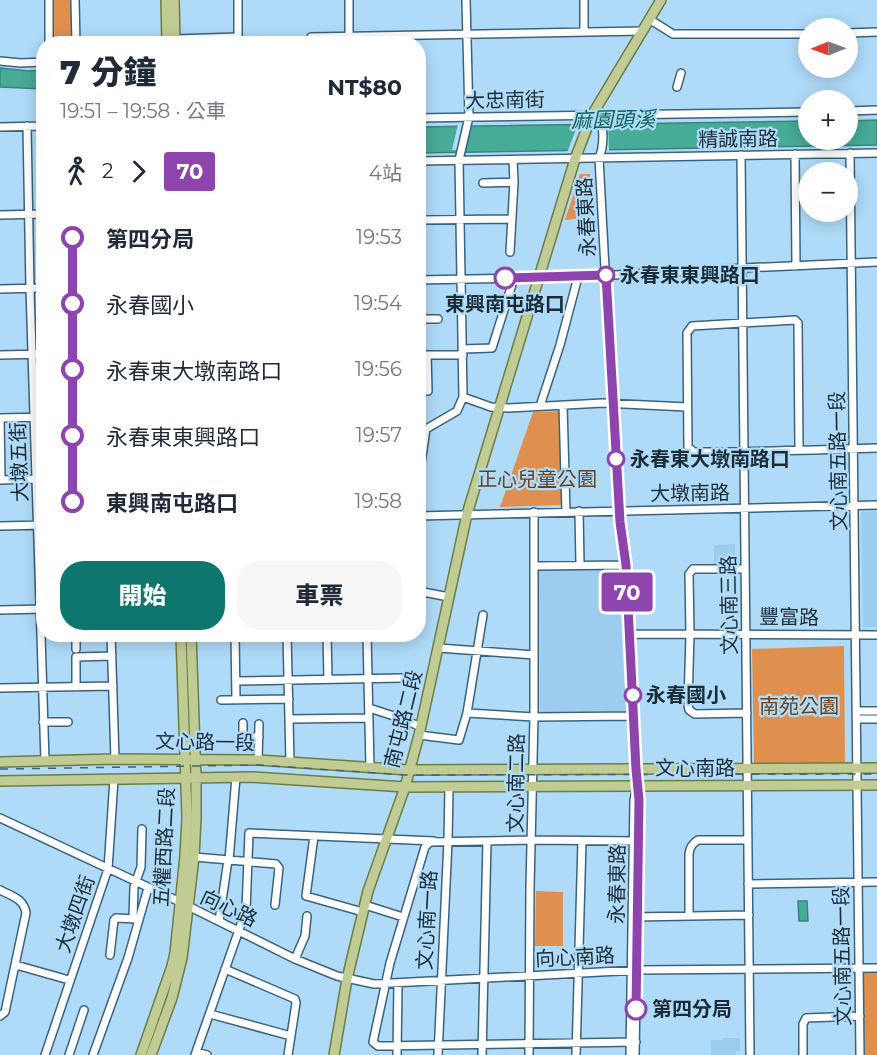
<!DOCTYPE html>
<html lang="zh-TW">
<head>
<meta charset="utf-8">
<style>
  body { margin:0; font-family:Montserrat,"Noto Sans TC",sans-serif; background:#f6f6f7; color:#1f2937; height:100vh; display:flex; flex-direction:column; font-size:22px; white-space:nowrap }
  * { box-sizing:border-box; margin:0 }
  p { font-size:20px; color:#747a83 }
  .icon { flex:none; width:33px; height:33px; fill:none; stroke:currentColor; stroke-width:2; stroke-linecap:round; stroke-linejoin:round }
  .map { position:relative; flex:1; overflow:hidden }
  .details { position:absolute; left:36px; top:36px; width:390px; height:606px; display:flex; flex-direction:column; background:#fff; border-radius:24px; box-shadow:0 3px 15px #0003 }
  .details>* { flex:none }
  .badge { padding:0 12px; border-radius:4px; font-size:21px; line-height:39px }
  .needle { width:39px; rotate:269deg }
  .tools { position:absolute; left:798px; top:18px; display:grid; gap:12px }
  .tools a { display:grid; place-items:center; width:60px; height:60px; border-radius:50%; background:#fff; box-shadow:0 3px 15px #0003; font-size:30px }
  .map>.badge { position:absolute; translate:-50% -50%; box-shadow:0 0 0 3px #fff }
  .legs { display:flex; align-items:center; gap:9px; height:66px; padding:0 24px; font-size:20px }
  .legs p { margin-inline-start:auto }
  .head { display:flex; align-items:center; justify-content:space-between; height:102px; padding:0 24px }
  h1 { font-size:33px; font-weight:800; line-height:45px }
  .action { display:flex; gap:12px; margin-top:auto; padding:12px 24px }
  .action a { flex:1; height:69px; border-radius:24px; background:#0f766e; color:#fff; font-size:24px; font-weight:800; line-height:69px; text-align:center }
  .action a+a { background:#f6f6f7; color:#1f2937 }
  ul { padding:0 24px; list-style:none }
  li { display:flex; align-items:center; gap:21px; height:66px; font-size:22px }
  li i { display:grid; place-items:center; width:9px; height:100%; margin:0 8px; background:currentColor }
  li i::after { content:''; width:15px; height:15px; margin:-8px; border:4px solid; border-radius:50%; background:#fff }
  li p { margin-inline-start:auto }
  li:first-child i { background:linear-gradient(#0000 50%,currentColor 0) }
  li:last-child i { background:linear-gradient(currentColor 50%,#0000 0) }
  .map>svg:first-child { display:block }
</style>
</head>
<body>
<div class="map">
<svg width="877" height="1055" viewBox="0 0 877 1055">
  <rect width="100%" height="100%" fill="#afdbf9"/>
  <!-- built -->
  <path fill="#9cccee" d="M877,511V627H863L861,512Z
    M735,544V559H725V565L714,566V545Z
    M618,569L626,711L540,712L539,570Z
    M723,1038H740V1051H736V1055H711V1040H723Z"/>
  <!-- green -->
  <path fill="#e0904e" d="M51,0H71L72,43H52Z
    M580,174H590L592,217L565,220Z
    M562,411L564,505L500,507L533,412Z
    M844,646L845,764L760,766L754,763L752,649Z
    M536,891L563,892V946H535Z
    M867,971H877V1055H865L863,977L864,973Z"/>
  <!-- water -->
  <path fill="#46ab97" stroke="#39857a" stroke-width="1.5" d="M0,68L29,71L43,70V89L0,87Z
    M877,120V145L419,153L418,127L808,121V140H848V121Z
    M798,901H807L808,921H799Z"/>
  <!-- pier -->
  <path fill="#afdbf9" d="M608,120L609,153H567L579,121Z
    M458,124L472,125L465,150H452Z"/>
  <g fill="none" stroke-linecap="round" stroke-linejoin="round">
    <defs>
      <path id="minor" d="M49,0V44
        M75,0L76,44
        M349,0V36
        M584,0V32
        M649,19L673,34H808
        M848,33L877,32
        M311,37L643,31
        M175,39L238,37V0
        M0,61L21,63L44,62
        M677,87L681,73
        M596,108C604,121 605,144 599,158L612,397L620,522L626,565L637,786L639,800L635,1055
        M848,111L877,110
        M418,118L808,112
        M27,126L30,288L45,761
        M0,127L44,126
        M850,153L860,1055
        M795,154L796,266
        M741,155L750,1055
        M418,161L877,153
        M483,183L514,182
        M0,215L44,214
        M418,220L512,219
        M510,252L514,182L513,160
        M418,280L578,277L743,268L877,262
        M0,289L44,288
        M418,319H438
        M463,349L492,348L514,278
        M0,355L44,354
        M418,355H463
        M427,355L428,391
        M463,397L459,160L469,117L466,0
        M563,405L566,512
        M540,406L560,345L578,277
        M0,418L1,479
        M0,418L44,417
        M418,429H426L457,411L463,397L491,407L509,408L603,403L687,407
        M799,450L798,323L795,320L692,326L687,333L688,447L694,452C755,452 816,450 877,448
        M0,480L36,479
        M418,484L426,429
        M579,511L580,565
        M418,516L877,505
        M0,526L44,525
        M534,566L626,565
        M745,569H693L689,574L690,634L688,705L689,710L695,714L747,713
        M418,591L449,597
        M0,610L44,609
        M76,634V649
        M111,634L115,759
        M235,634L236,700
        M287,634L290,762
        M327,634L328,679
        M367,634L370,767
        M629,634L877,635
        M439,648L534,655
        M236,681L402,678
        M76,687V657L112,656
        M0,688L113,686
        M221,700L289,699
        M369,708L400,718L421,727
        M857,711H877
        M467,713L534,717L634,716
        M290,719L369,718
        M857,719H877
        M43,722H68
        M243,723V737H259
        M419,735L459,740L467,713L483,615
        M258,760L259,724
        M0,818L180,902L295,959L337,976L374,984L638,970L877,968
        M314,836L306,896L363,912
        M194,857L276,864L279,868L275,905
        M229,860L236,777
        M748,884L877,882
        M0,890C12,896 24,899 26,913L5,1012L0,1016
        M365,905L403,917
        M689,916V854C690,847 692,844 698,840H748
        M634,917L749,915
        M133,918L134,887L141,867L142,829
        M219,921L228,860
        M110,955L114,920L116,918L137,919
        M295,959L305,936L307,916
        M16,965L69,980
        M225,969L295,999L296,1003L288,1055
        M210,1014L291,1036
        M636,1042L378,1046L373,1042L390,963L425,847L430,842L531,840L639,841
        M196,1052L207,1055
        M45,1055L108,869L114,779
        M69,1055L84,1010
        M93,1055L128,958L148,888
        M195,1055L246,910L249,833L434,841
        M397,1055L398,983
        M438,1055L448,841L449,787
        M482,1055L487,841
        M529,1055L530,888L534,717V512
        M576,1055L582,841
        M630,1055L634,800L636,791
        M803,1055V1024L806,1018L860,1016"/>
      <path id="major" d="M166,0L167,44
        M174,0L175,44
        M0,762L115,759L258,760L409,770L877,768
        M0,781L252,777L405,787L877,785
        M141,1055L172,966L175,953L185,856L187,817L181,634
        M151,1055L172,998L182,958L194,857L196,818V778L191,634
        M334,1055L347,979L368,891L405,787L419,735L467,514L575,159L592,115L661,0"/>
    </defs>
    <!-- minor casing -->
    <use href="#minor" stroke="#3b637d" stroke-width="10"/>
    <!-- major casing -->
    <use href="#major" stroke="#6c7d45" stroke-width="12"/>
    <!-- minor -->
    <use href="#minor" stroke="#fff" stroke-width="7"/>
    <!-- major -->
    <use href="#major" stroke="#c1cb94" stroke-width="9"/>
    <!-- rail -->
    <path stroke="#465e6f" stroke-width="1.5" stroke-dasharray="8 8" stroke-linecap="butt" d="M0,769L259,765L406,775L877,774"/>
  </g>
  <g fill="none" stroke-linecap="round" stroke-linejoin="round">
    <defs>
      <path id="line-1" d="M505,278L606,275L620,522L626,565L636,769L639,800L636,1009"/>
    </defs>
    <!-- line-1 casing -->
    <use href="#line-1" stroke="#fff" stroke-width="14"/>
    <!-- line-1 -->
    <use href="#line-1" stroke="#8e44ad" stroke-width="9"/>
  </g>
  <!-- markers -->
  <g fill="#fff" stroke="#8e44ad" stroke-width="3">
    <circle cx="606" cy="275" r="8"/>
    <circle cx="505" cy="278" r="10"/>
    <circle cx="616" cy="459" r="8"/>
    <circle cx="633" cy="695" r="8"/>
    <circle cx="636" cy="1009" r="10"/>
  </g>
  <g text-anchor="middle" stroke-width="4.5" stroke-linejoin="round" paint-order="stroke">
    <!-- street labels -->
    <g font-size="20" fill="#1b2c37" stroke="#afdbf9">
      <text transform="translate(505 100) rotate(-1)" y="7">大忠南街</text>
      <text transform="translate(738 139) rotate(-1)" y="7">精誠南路</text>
      <text transform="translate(586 217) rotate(-93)" y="7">永春東路</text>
      <text transform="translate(838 461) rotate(-91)" y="7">文心南五路一段</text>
      <text transform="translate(19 462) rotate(-92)" y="7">大墩五街</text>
      <text transform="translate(690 493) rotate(-1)" y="7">大墩南路</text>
      <text transform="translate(729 605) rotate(-91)" y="7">文心南三路</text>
      <text transform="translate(789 617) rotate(1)" y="7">豐富路</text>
      <text transform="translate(403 719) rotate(-76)" y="7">南屯路二段</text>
      <text transform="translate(205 742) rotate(1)" y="7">文心路一段</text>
      <text x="695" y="775">文心南路</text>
      <text transform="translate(516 783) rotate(-89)" y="7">文心南二路</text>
      <text transform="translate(164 847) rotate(-87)" y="7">五權西路二段</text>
      <text transform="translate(617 884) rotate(-89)" y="7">永春東路</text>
      <text transform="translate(229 908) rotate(25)" y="7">向心路</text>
      <text transform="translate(75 914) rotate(-71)" y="7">大墩四街</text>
      <text transform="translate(427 920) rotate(-87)" y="7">文心南一路</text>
      <text transform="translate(842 956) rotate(-91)" y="7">文心南五路一段</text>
      <text transform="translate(575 957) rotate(-3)" y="7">向心南路</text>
    </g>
    <!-- stop labels -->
    <g font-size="20" font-weight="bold" fill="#1b2c37" stroke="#afdbf9" text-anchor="start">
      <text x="620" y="282">永春東東興路口</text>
      <text x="505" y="311" text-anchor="middle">東興南屯路口</text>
      <text x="630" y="466">永春東大墩南路口</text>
      <text x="646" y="702">永春國小</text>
      <text x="652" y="1016">第四分局</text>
    </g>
    <!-- park labels -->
    <g font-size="20" fill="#6b401c" stroke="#afdbf9">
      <text x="537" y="486">正心兒童公園</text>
      <text x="799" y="713">南苑公園</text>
    </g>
    <!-- water labels -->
    <g font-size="21" font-style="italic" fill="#0d6254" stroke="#afdbf9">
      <text transform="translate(613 120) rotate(-1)" y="7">麻園頭溪</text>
    </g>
  </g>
</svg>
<div class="tools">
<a><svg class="needle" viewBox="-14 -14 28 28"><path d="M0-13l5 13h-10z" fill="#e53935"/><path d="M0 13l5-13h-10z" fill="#747a83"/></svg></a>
<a>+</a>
<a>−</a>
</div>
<b class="badge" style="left:627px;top:592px;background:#8e44ad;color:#fff">70</b>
<section class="details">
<div class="head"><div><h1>7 分鐘</h1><p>19:51 – 19:58 · 公車</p></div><b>NT$80</b></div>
<div class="legs"><svg class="icon" aria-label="walk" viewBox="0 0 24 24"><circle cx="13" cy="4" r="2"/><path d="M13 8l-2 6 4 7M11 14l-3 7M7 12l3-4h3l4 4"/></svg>2<svg class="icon" aria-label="forward" viewBox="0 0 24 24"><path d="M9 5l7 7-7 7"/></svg><b class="badge" style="background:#8e44ad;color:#fff">70</b><p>4站</p></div>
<ul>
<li><i style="color:#8e44ad"></i><b>第四分局</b><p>19:53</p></li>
<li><i style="color:#8e44ad"></i><span>永春國小</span><p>19:54</p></li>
<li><i style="color:#8e44ad"></i><span>永春東大墩南路口</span><p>19:56</p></li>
<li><i style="color:#8e44ad"></i><span>永春東東興路口</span><p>19:57</p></li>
<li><i style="color:#8e44ad"></i><b>東興南屯路口</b><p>19:58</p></li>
</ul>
<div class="action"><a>開始</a><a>車票</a></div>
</section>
</div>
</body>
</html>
